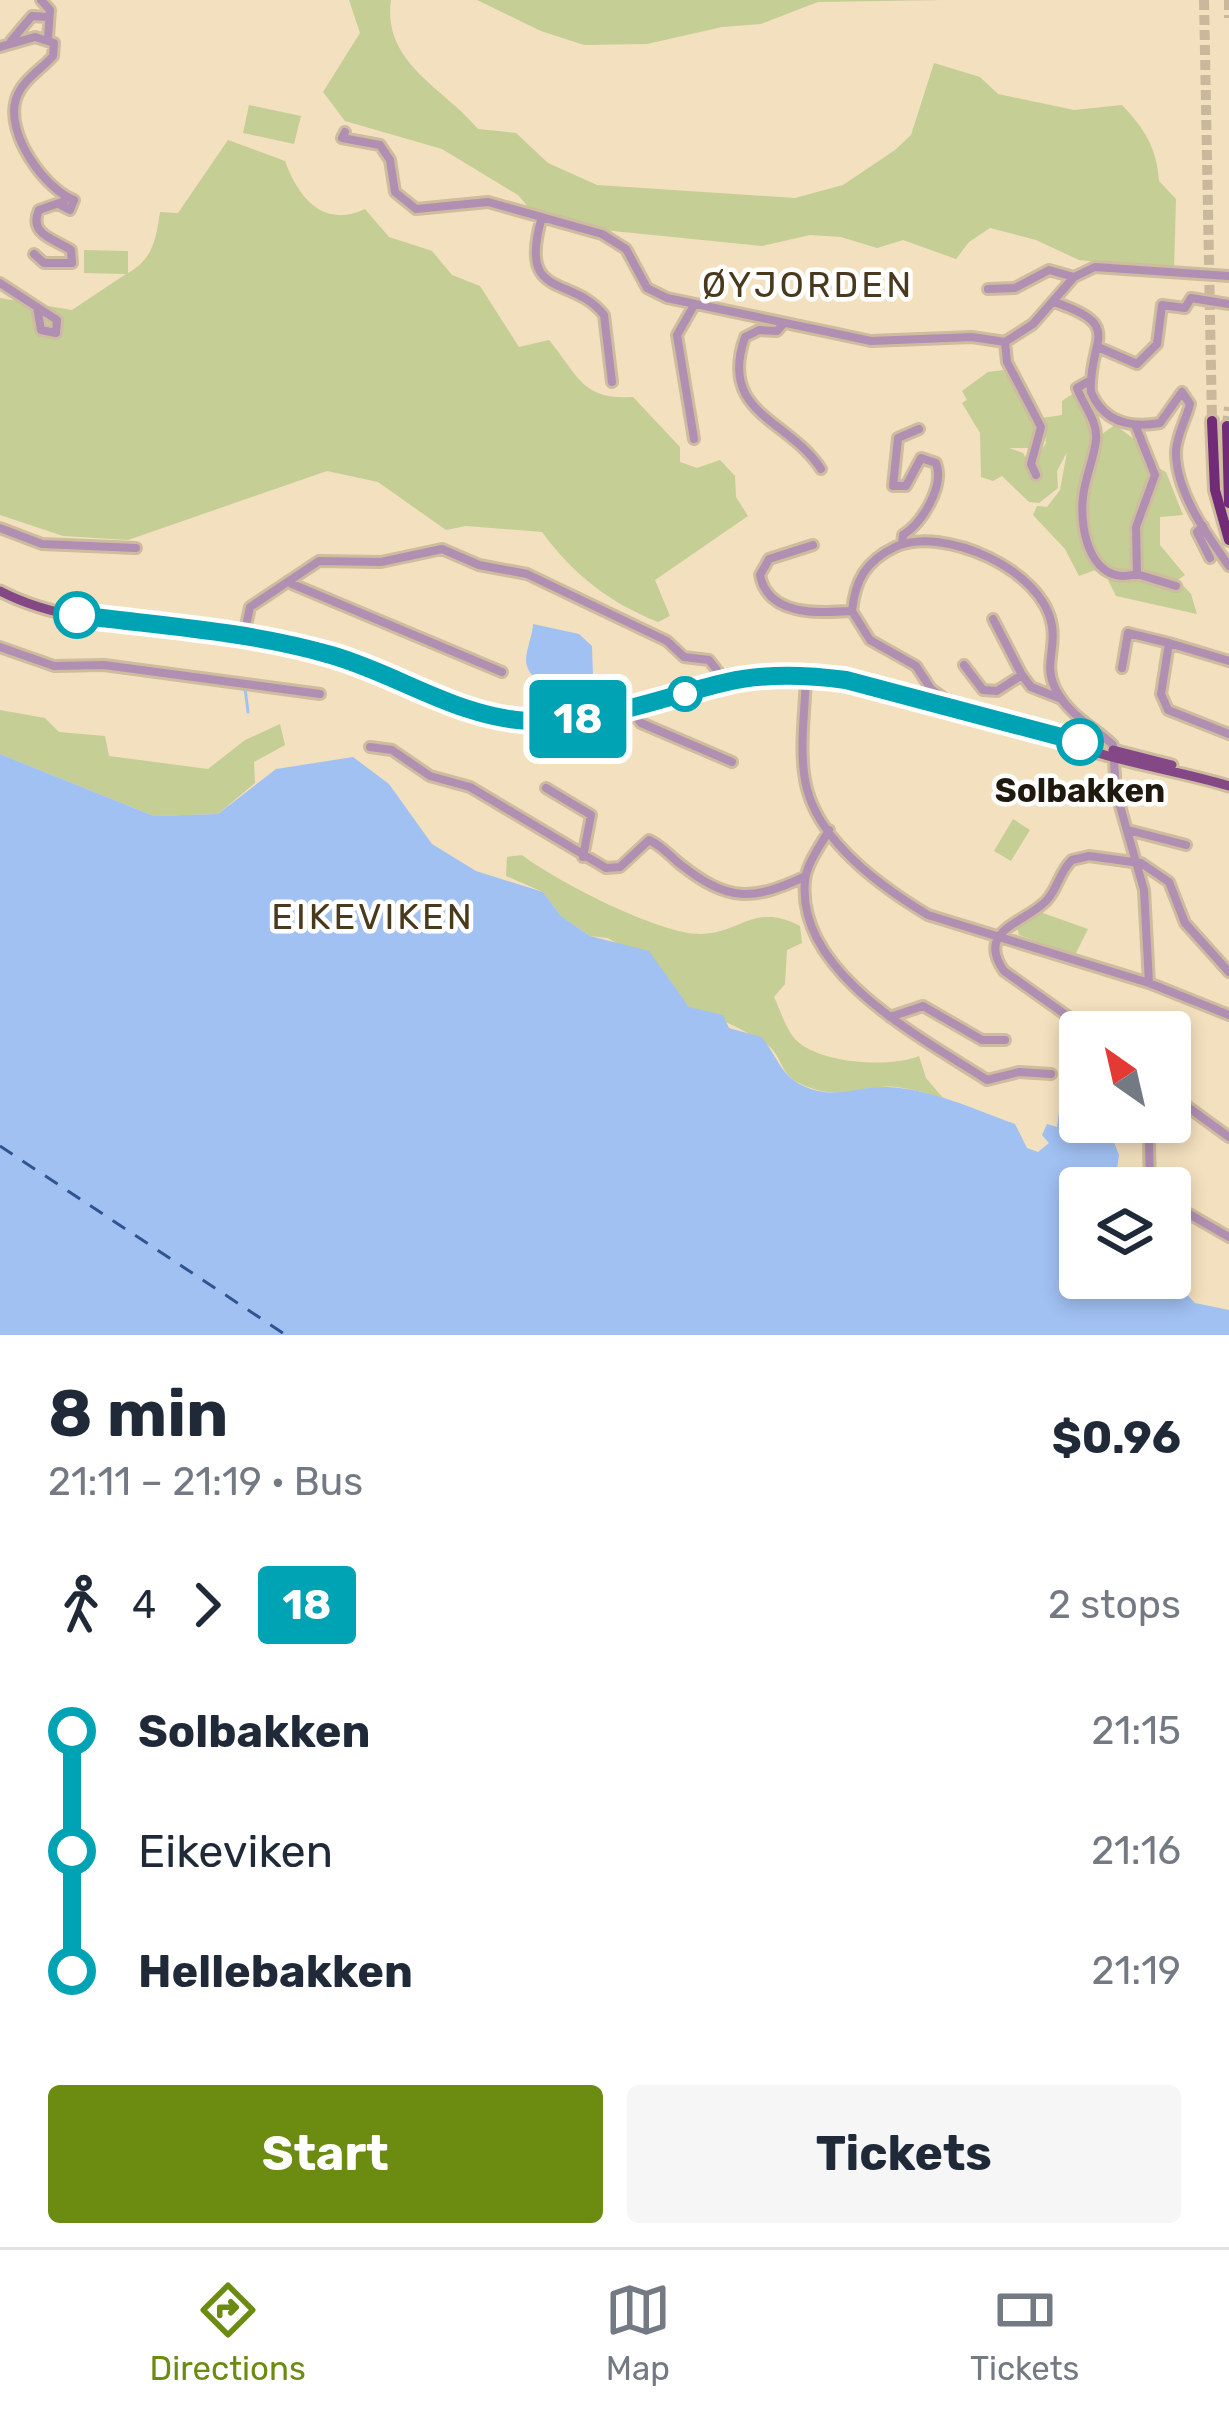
<!DOCTYPE html>
<html lang="en">
<head>
<meta charset="utf-8">
<style>
  body { margin:0; font-family:Rubik,sans-serif; background:#f6f6f7; color:#1f2937; height:100vh; display:flex; flex-direction:column; font-size:45px; white-space:nowrap }
  * { box-sizing:border-box; margin:0 }
  p { font-size:39px; color:#747a83 }
  .icon { flex:none; width:66px; height:66px; fill:none; stroke:currentColor; stroke-width:2; stroke-linecap:round; stroke-linejoin:round }
  .map { position:relative; height:1335px; overflow:hidden }
  .details { display:flex; flex-direction:column; background:#fff; flex:1 }
  .details>* { flex:none }
  .badge { padding:0 24px; border-radius:9px; font-size:42px; line-height:78px }
  .needle { width:78px; rotate:326deg }
  .tools { position:absolute; left:1059px; top:1011px; display:grid; gap:24px }
  .tools a { display:grid; place-items:center; width:132px; height:132px; border-radius:12px; background:#fff; box-shadow:0 6px 18px #0003; font-size:60px }
  .map>.badge { position:absolute; translate:-50% -50%; box-shadow:0 0 0 6px #fff }
  .legs { display:flex; align-items:center; gap:18px; height:132px; padding:0 48px; font-size:39px }
  .legs p { margin-inline-start:auto }
  .headline { display:flex; align-items:center; justify-content:space-between; height:204px; padding:0 48px }
  h1 { font-size:66px; font-weight:700; line-height:90px }
  .primary-button { display:flex; gap:24px; margin-top:auto; padding:24px 48px }
  .primary-button a { flex:1; height:138px; border-radius:12px; background:#6b8c10; color:#fff; font-size:48px; font-weight:700; line-height:138px; text-align:center }
  .primary-button a+a { background:#f6f6f7; color:#1f2937 }
  ul { padding:0 48px; list-style:none }
  li { display:flex; align-items:center; gap:42px; height:120px; font-size:45px }
  li i { display:grid; place-items:center; width:18px; height:100%; margin:0 15px; background:currentColor }
  li i::after { content:''; width:30px; height:30px; margin:-15px; border:9px solid; border-radius:50%; background:#fff }
  li p { margin-inline-start:auto }
  li:first-child i { background:linear-gradient(#0000 50%,currentColor 0) }
  li:last-child i { background:linear-gradient(currentColor 50%,#0000 0) }
  .tabs { display:flex; justify-content:space-around; align-items:center; height:168px; border-top:3px solid #e0e1e3; background:#fff; font-size:33px; color:#747a83 }
  .tabs a { display:grid; justify-items:center; gap:6px }
  .tabs .on { color:#6b8c10 }
  .map>svg:first-child { display:block }
</style>
</head>
<body>
<div class="map">
<svg width="1229" height="1335" viewBox="0 0 1229 1335">
  <rect width="100%" height="100%" fill="#f3e0be"/>
  <!-- green -->
  <path fill="#c4ce95" d="M349,0H391C382,63 444,88 478,129L516,133L548,163L597,185L795,198L843,185L895,150L911,135L934,63L980,77L998,94L1074,110L1122,105C1144,128 1157,148 1159,181L1176,199L1174,270L1079,260L1036,240L990,228L969,242L956,259L903,240L877,248L841,237L810,235L762,246L603,230L529,208L518,195L442,149L345,121L323,92L360,33Z
    M477,0H945L818,2L761,24L722,27L647,44L584,45L541,31Z
    M249,105L301,116L294,144L243,133Z
    M228,140L285,161C298,197 323,229 365,209L389,237L432,251L452,275L480,286L519,347L549,340C579,376 581,400 633,397L680,447V462L697,468L720,460L735,476L736,497L748,516L655,580L670,616L658,622C608,602 573,574 542,532L466,526L446,530L378,482L327,471L128,540L63,536L0,515V298L72,310L126,274L84,273V250L128,251V273C153,259 156,239 160,212L178,213Z
    M1003,370L1039,428L1035,448H1009L1023,453L1037,477L1036,459L1046,443L1042,418L1062,415V401L1074,393L1091,423L1079,527L1098,569L1079,576L1065,549L1033,515L1037,506L1047,507L1060,490L1067,452L1057,471L1058,488L1039,503L1029,502L1002,476L993,481L981,477L980,433L962,403L967,400L962,391L988,372Z
    M1115,425L1134,439L1151,476L1133,523L1134,544L1129,546L1134,555L1128,573L1107,570C1074,524 1091,485 1102,434Z
    M1153,465L1166,472L1183,515L1160,517V545L1185,575L1178,580L1191,594L1197,614L1116,596L1108,580H1149C1118,542 1165,503 1153,465Z
    M0,710L45,718L59,732L105,736L109,756L208,769L245,740L280,724L285,745L254,762L255,783L218,814L154,816L0,754Z
    M1013,819L1030,830L1011,861L994,851Z
    M522,855C556,881 660,935 702,934C741,933 755,902 800,926L802,943L787,950L785,984L774,997C780,1009 786,1030 796,1040C820,1064 890,1068 919,1056L926,1078L943,1098C927,1093 896,1084 880,1087C852,1094 827,1097 799,1083C782,1076 782,1059 771,1048C757,1035 706,1012 689,1007L660,969L608,938L590,936L561,916L543,892L506,876L507,857Z
    M1040,912L1088,929L1075,955L1019,935L1017,927Z"/>
  <!-- water -->
  <path fill="#a1c1f3" d="M533,624L579,634L592,646L593,676L582,688C564,691 534,688 527,666C523,656 533,636 533,624Z
    M0,754L154,816L218,814L276,769L353,757L389,784L432,844L476,871L543,892L561,916L590,936L649,951L689,1007L723,1015L729,1028L761,1037C774,1051 780,1072 796,1082C831,1103 855,1086 887,1087C931,1089 974,1109 1015,1124L1027,1148L1038,1152L1049,1143L1042,1135L1047,1124L1057,1127L1061,1098L1080,1104V1122H1106L1119,1155L1117,1170L1086,1173L1077,1182L1080,1278L1170,1277L1195,1303L1229,1310V1335H0Z"/>
  <g fill="none" stroke-linecap="round" stroke-linejoin="round">
    <!-- stream -->
    <path stroke="#a1c1f3" stroke-width="3" d="M245,688L248,712"/>
    <!-- ferry -->
    <path stroke="#2e5592" stroke-width="3" stroke-dasharray="15 12" stroke-linecap="butt" d="M0,1146L286,1335"/>
    <!-- highway-tunnel -->
    <path stroke="#c9b89b" stroke-width="10" stroke-dasharray="10 5" stroke-linecap="butt" d="M1204,0L1212,421
      M1229,0V18
      M1227,426L1229,407"/>
    <defs>
      <path id="minor" d="M41,0L50,10L48,38
        M11,41L32,16L47,17
        M0,47L35,37L54,43L53,56C41,70 22,80 16,99C5,134 45,189 74,200L70,210L62,206L66,198
        M345,132L342,138L380,145L390,160L395,192L416,209L488,202L602,234L626,249L647,288L667,298L871,341L972,337L1005,342L1033,324L1074,277L1095,267L1229,276
        M542,217C517,302 572,274 604,315L612,382
        M34,254L44,263H72L71,250C54,239 28,234 39,210L62,202
        M0,283L57,320L56,333L41,330L37,307
        M988,289L1015,288L1049,270L1074,277
        M1054,302C1126,326 1088,339 1091,392C1104,423 1131,428 1160,423L1182,392
        M693,307L677,335L694,439
        M784,323L777,331L759,330L745,337C718,414 789,419 821,469
        M1005,342L1007,362L1041,427L1031,464L1036,475
        M1100,348L1137,364L1157,344L1162,305L1185,308L1191,298L1229,304
        M1091,380L1077,388C1083,405 1098,421 1096,440C1094,459 1085,477 1083,497C1079,532 1092,587 1137,574L1136,527L1155,475L1136,427
        M1182,392L1190,404C1186,420 1177,434 1176,451C1175,491 1207,535 1229,566
        M1203,526L1197,532L1210,558
        M0,528L42,544L136,548
        M902,544L903,535C922,523 945,486 936,463L921,458L906,486H893L898,438L919,429
        M813,545L769,559L760,575C768,617 820,613 852,611L870,640L916,666L931,689L953,705
        M1137,574L1176,586
        M292,584L502,672
        M852,611C855,580 866,561 895,547C943,525 1044,570 1052,626C1056,649 1044,665 1055,688C1069,716 1093,726 1113,745L1116,792L1144,890L1149,983
        M993,619L1022,675
        M244,635L250,607L319,561L381,562L442,549L479,565L527,574L667,641L684,657L709,660L726,682
        M0,647L54,666L104,665L320,694
        M1229,661L1169,643L1161,694L1168,710L1229,734
        M964,665L983,690L997,691L1022,675L1031,687L1059,698
        M1122,668L1128,633L1169,643
        M806,677C805,712 798,754 807,789C821,843 883,888 928,915L1149,983L1229,1015
        M631,711L641,723L732,762
        M370,747L392,750L430,776L470,787L606,868L620,867L649,840C662,846 669,855 680,864C728,902 752,901 804,877
        M546,788L591,815L583,857
        M829,830C821,845 806,864 805,881C796,973 922,1038 987,1080L1019,1072L1051,1074
        M1128,830L1186,845
        M1141,863L1169,882L1185,923L1229,972
        M890,1017L923,1006L982,1040H1005
        M1090,1032L1004,971C975,930 1025,923 1046,901C1058,889 1059,872 1072,860L1089,856L1140,863
        M1170,1094L1229,1137
        M1170,1114L1183,1104
        M1150,1188L1149,1141L1160,1122
        M1170,1203L1229,1237"/>
      <path id="major" d="M0,591C80,633 179,619 266,639C366,661 457,723 561,721C654,719 727,668 827,678C920,686 1010,726 1098,753C1141,766 1186,773 1229,786
        M1113,750L1172,765"/>
      <path id="highway" d="M1212,421L1215,490L1229,540
        M1227,426L1229,503"/>
    </defs>
    <!-- minor casing -->
    <use href="#minor" stroke="#cdbc9e" stroke-width="14"/>
    <!-- major casing -->
    <use href="#major" stroke="#cdbc9e" stroke-width="15"/>
    <!-- highway casing -->
    <use href="#highway" stroke="#cdbc9e" stroke-width="16"/>
    <!-- minor -->
    <use href="#minor" stroke="#b18fb2" stroke-width="8"/>
    <!-- major -->
    <use href="#major" stroke="#844887" stroke-width="9"/>
    <!-- highway -->
    <use href="#highway" stroke="#722b76" stroke-width="10"/>
  </g>
  <g fill="none" stroke-linecap="round" stroke-linejoin="round">
    <defs>
      <path id="line-1" d="M77,615C162,626 248,631 331,655C398,674 458,718 530,721C599,724 661,697 727,682C765,673 808,675 846,680L1080,742"/>
    </defs>
    <!-- line-1 casing -->
    <use href="#line-1" stroke="#fff" stroke-width="27"/>
    <!-- line-1 -->
    <use href="#line-1" stroke="#00a3b4" stroke-width="18"/>
  </g>
  <!-- markers -->
  <g fill="#fff" stroke="#00a3b4" stroke-width="6">
    <circle cx="77" cy="615" r="21"/>
    <circle cx="685" cy="694" r="15"/>
    <circle cx="1080" cy="742" r="21"/>
  </g>
  <g text-anchor="middle" stroke-width="9" stroke-linejoin="round" paint-order="stroke">
    <!-- stop labels -->
    <g font-size="33" font-weight="bold" fill="#20190d" stroke="#fff">
      <text x="1080" y="802">Solbakken</text>
    </g>
    <!-- neighbourhood labels -->
    <g font-size="36" letter-spacing="3" fill="#49391d" stroke="#fff">
      <text x="808" y="297">ØYJORDEN</text>
      <text x="373" y="929">EIKEVIKEN</text>
    </g>
  </g>
</svg>
<div class="tools">
<a><svg class="needle" viewBox="-14 -14 28 28"><path d="M0-13l5 13h-10z" fill="#e53935"/><path d="M0 13l5-13h-10z" fill="#747a83"/></svg></a>
<a><svg class="icon" aria-label="layers" viewBox="0 0 24 24"><path d="M12 4l9 5-9 5-9-5zM3 14l9 5 9-5"/></svg></a>
</div>
<b class="badge" style="left:578px;top:719px;background:#00a3b4;color:#fff">18</b>
</div>
<section class="details">
<div class="headline"><div><h1>8 min</h1><p>21:11 – 21:19 · Bus</p></div><b>$0.96</b></div>
<div class="legs"><svg class="icon" aria-label="walk" viewBox="0 0 24 24"><circle cx="13" cy="4" r="2"/><path d="M13 8l-2 6 4 7M11 14l-3 7M7 12l3-4h3l4 4"/></svg>4<svg class="icon" aria-label="forward" viewBox="0 0 24 24"><path d="M9 5l7 7-7 7"/></svg><b class="badge" style="background:#00a3b4;color:#fff">18</b><p>2 stops</p></div>
<ul>
<li><i style="color:#00a3b4"></i><b>Solbakken</b><p>21:15</p></li>
<li><i style="color:#00a3b4"></i><span>Eikeviken</span><p>21:16</p></li>
<li><i style="color:#00a3b4"></i><b>Hellebakken</b><p>21:19</p></li>
</ul>
<div class="primary-button"><a>Start</a><a>Tickets</a></div>
</section>
<nav class="tabs">
<a class="on"><svg class="icon" aria-label="directions" viewBox="0 0 24 24"><path d="M12 3l9 9-9 9-9-9zM9 14v-3h6M13 9l2 2-2 2"/></svg>Directions</a>
<a><svg class="icon" aria-label="map" viewBox="0 0 24 24"><path d="M3 6l6-2 6 2 6-2v14l-6 2-6-2-6 2zM9 4v14M15 6v14"/></svg>Map</a>
<a><svg class="icon" aria-label="tickets" viewBox="0 0 24 24"><path d="M3 7h18v10H3zM15 7v10"/></svg>Tickets</a>
</nav>
</body>
</html>
